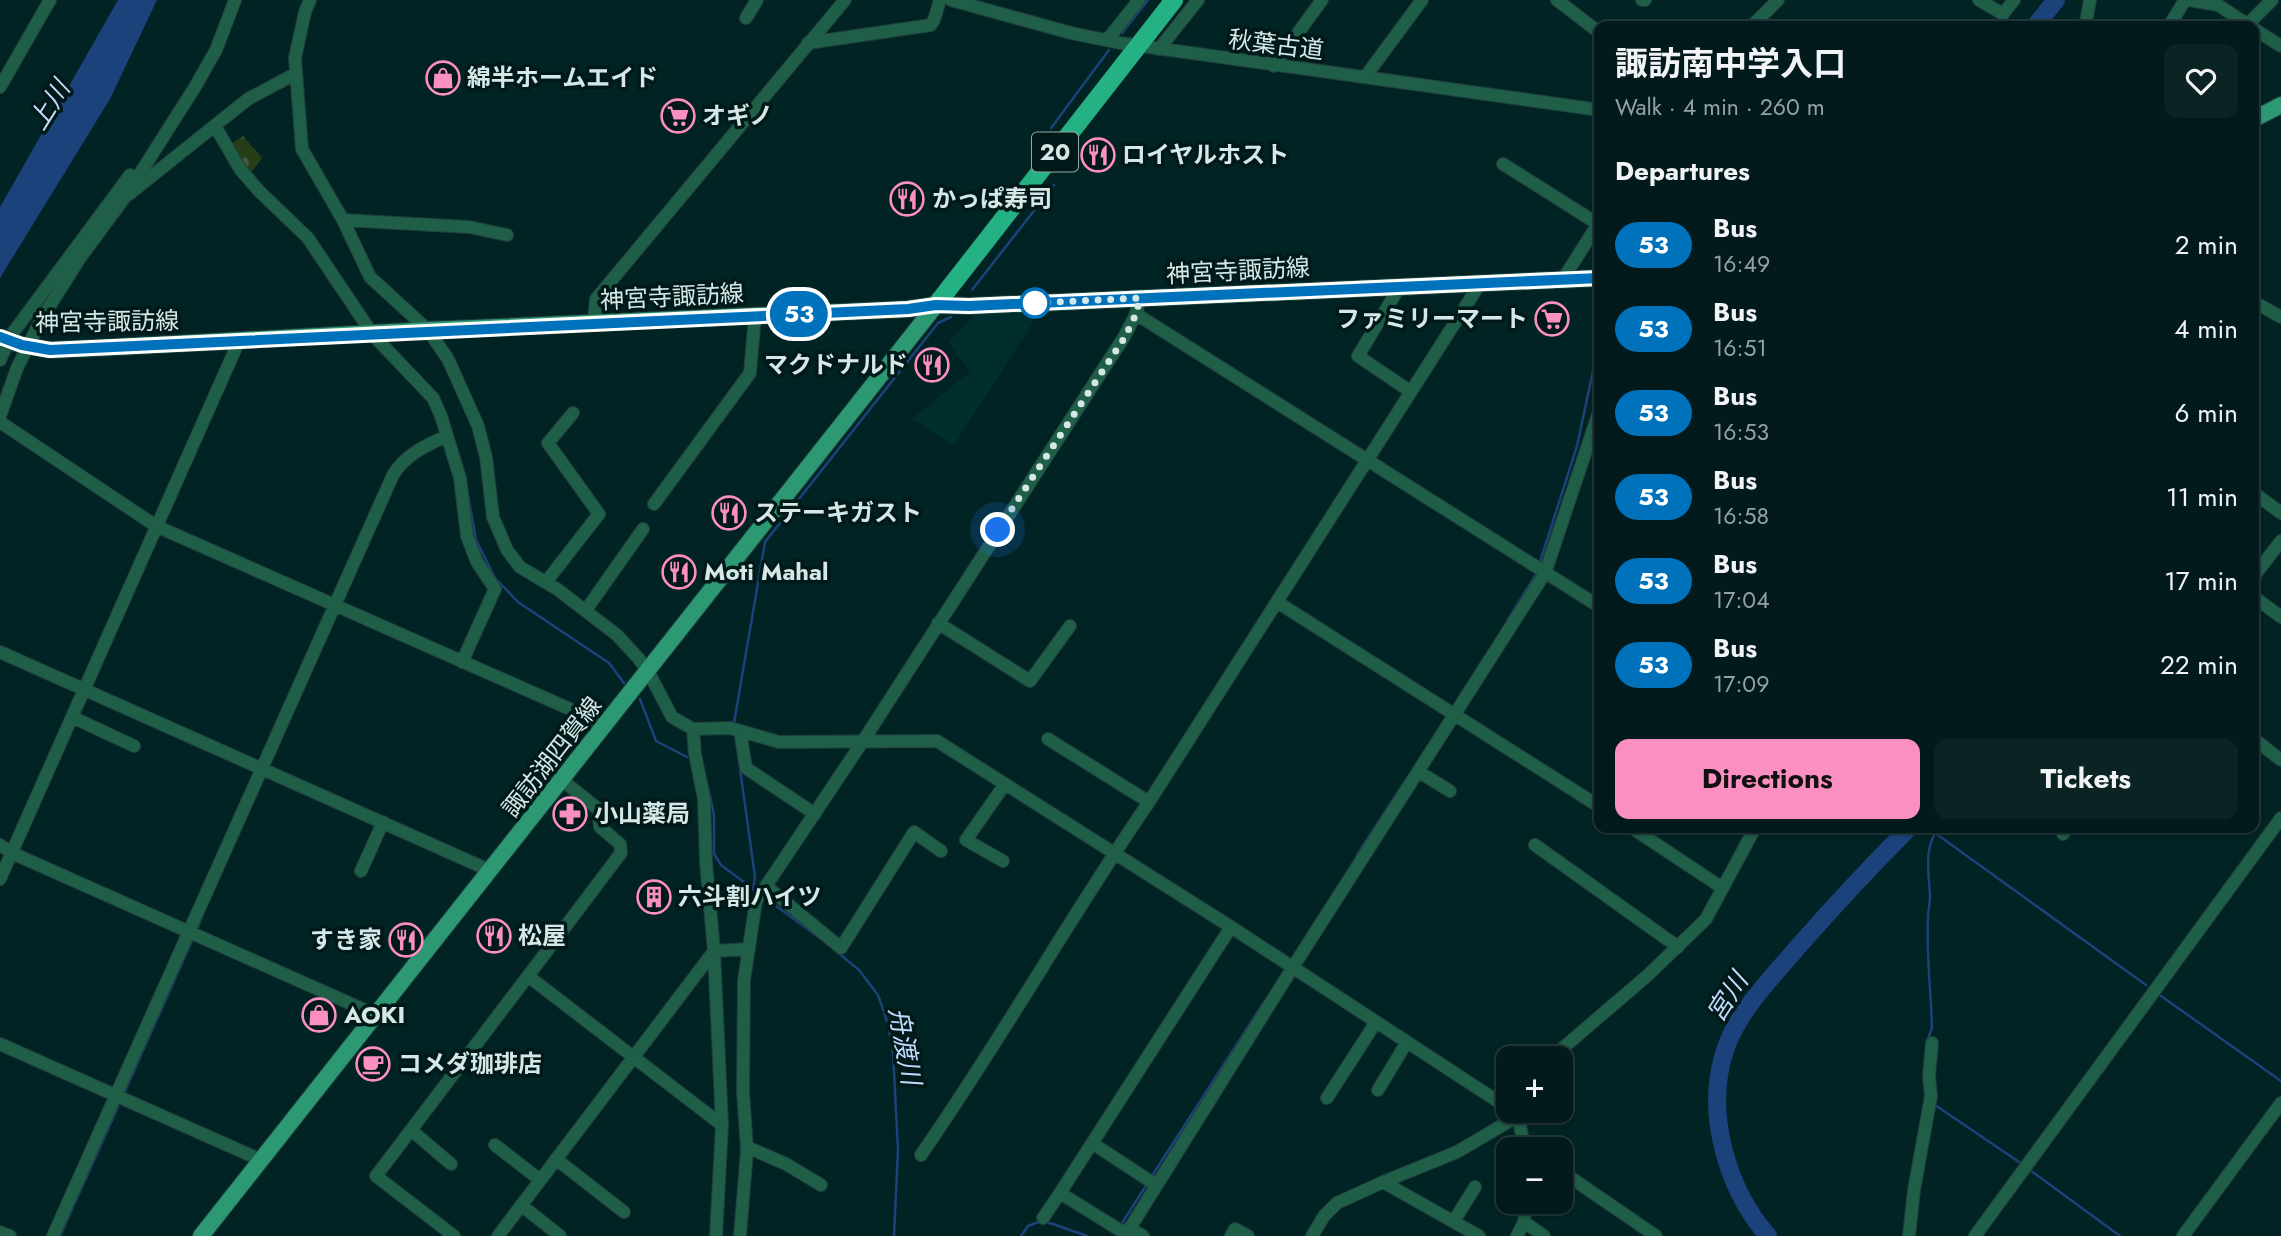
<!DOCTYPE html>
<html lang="en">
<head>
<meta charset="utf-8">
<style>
  body { margin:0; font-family:Jost,"Noto Sans JP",sans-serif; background:#0c2324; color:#f1f3f6; height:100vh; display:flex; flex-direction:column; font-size:26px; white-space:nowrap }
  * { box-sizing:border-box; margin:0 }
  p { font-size:23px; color:#96a1a3 }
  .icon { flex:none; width:38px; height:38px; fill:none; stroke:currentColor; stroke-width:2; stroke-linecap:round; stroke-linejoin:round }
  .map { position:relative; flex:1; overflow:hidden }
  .side { position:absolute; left:1594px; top:21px; width:665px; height:812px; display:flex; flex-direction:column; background:#021a1b; border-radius:14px; box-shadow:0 2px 5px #0004,0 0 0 2px #23383a }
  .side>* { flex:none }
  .badge { padding:0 14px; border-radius:23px; font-size:24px; line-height:46px }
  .tools { position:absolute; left:1496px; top:1046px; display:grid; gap:14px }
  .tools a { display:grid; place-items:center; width:77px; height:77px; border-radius:14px; background:#021a1b; box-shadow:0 2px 5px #0004,0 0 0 2px #23383a; font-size:35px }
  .you { position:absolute; width:35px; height:35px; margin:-18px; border:5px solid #fff; border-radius:50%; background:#1a73e8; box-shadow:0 0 0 10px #1a73e833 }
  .map>.badge { position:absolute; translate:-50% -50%; box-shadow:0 0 0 4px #fff }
  h2 { padding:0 21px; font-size:26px; line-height:63px }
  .round { display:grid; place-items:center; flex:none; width:74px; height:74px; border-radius:14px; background:#0c2324 }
  .headline { display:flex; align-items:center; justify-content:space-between; height:119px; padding:0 21px }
  h1 { font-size:33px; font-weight:700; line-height:52px }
  .button { display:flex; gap:14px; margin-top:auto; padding:14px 21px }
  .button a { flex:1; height:80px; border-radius:14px; background:#fc8fc2; color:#111; font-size:28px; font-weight:700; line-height:80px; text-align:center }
  .button a+a { background:#0c2324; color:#f1f3f6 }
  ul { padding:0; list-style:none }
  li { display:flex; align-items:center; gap:21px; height:84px; padding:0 21px }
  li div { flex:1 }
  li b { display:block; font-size:26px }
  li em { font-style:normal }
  li .badge { min-width:77px; font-weight:700; text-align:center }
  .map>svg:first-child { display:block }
</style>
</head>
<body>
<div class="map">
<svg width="2281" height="1236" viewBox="0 0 2281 1236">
  <defs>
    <pattern id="cemetery-stones" width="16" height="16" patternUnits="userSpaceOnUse" patternTransform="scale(1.75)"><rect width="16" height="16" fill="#273d18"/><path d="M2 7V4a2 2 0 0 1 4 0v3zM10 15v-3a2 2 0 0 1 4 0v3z" fill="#45593a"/></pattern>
  </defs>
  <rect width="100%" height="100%" fill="#022324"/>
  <!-- built -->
  <path fill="#002d2e" d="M1041,310L954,445L912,419L970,372L949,342L974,314Z"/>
  <!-- cemetery -->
  <path fill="url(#cemetery-stones)" d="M243,136L262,158L250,174L231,144Z"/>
  <!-- water -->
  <path fill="#1b427b" d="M118,0H157L110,99L0,278V207Z"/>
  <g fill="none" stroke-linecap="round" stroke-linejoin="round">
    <!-- stream -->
    <path stroke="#1b427b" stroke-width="2.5" d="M1122,33L1148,0
      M1051,128L1109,50
      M1032,153L1041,141
      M972,290L1054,185
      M467,489L476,540L495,578L518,602L609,663L624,683
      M1540,562L1577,446L1600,338
      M1507,621L1535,576
      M640,699L656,741L687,757
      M734,723L765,542L938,323L951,317
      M739,761L755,877L753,890
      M706,778L714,815V854L721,865L753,889
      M1935,833L2146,985
      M1357,855L1405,781
      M764,897L821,939
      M198,927L201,919
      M837,952L859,970L878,995L888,1024L893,1053L898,1150L894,1236
      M2161,996L2281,1081
      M1926,1044L1932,1028C1931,991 1926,954 1928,918C1928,911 1930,904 1930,896C1929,874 1923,846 1939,828
      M125,1091L191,943
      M1935,1105L2022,1164
      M2030,1170L2120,1236
      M1152,1176L1264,1002
      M1047,1222L1087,1236
      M1122,1223L1147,1184
      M60,1236L118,1107
      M1021,1236L1028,1226L1041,1221"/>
    <!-- river -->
    <path stroke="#1b427b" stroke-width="18" d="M2035,26L2056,0
      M1768,1236C1728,1190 1706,1117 1723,1057C1734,1015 1769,981 1797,948C1833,907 1870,867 1909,828"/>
    <defs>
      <path id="minor" d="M310,0L305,12L295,58L302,149L343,220L370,277L428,330L448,359L478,426L486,457L493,517L507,550L520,567L557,589L617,635L639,659L648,671L672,717L693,729L730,728L779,742L937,741L1231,927L1508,1108
        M951,0L1071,33L1120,43L1600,110
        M1557,0L1600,33
        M1642,0H1645
        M1979,0L2003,14L2014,0
        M2090,0L2086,22L2093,26
        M2189,0L2218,5
        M2214,0L2218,5L2250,26
        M746,18L757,0
        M1752,26L1778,0
        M2169,26L2185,0
        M2246,26L2272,0
        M2254,29L2281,46
        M1107,40L1139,0
        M808,43L931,25L934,20L940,0
        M1159,49L1198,0
        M1274,66L1322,0
        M1365,77L1422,0
        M0,87L50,0
        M215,126L240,169L259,191L308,238L373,335L433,398L441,416L460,478L467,536L477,562L495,589L462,662
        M1503,164L1598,224L1563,279
        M128,195L248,99L295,74
        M343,220L469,227L507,235
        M1400,286L1358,356L1411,392
        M2254,302L2281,317
        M1136,314L1600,607
        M594,323L596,299L845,0
        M0,360L12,334L130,175
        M0,416L17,368L42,318L80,258L125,197L195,87L216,50L235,0
        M0,422L156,526L606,725
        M2254,493L2281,513
        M654,504L750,373L755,316
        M2254,576L2281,541
        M546,582L599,514L548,443L573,413
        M2254,597L2281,617
        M1277,602L1600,807
        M586,610L643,529
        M938,623L1030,681L1070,626
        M0,652L491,871
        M72,717L134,746
        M693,729L695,754L704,799L706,862L714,951L722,1125L716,1236
        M740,731L746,768L815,814
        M1048,739L1149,802
        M2254,739L2281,760
        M1419,772L1450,791
        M1632,828L1721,887
        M2063,834L2067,828
        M0,845L12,853L376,1015
        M1535,845L1678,947
        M1003,861L966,840L1005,784
        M361,871L383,822
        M0,879L239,341
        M766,886L841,948L914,832L941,851
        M714,951L749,949
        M528,976L621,853L620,844L600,827L598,809L562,780
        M0,1044L261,1160
        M1550,1059L1648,975L1706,919L1755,828
        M1378,1090L1407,1042
        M1327,1098L1376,1022
        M1519,1111L1518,1116L1525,1150
        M411,1130L451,1164
        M1092,1143L1156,1185
        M495,1145L540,1180
        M747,1147L786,1164L821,1185
        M921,1155C1001,1040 1070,917 1149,802L1481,282
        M556,1159L624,1212
        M1561,1171L1656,1236
        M1383,1182L1479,1236
        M521,1205L560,1236
        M1043,1218L1060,1193
        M1454,1221L1475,1187
        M1524,1222L1544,1236
        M1129,1228L1143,1236
        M0,1232L10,1236
        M1126,1234L1060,1193L1231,927
        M53,1236L393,475C405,455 426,445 447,436
        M454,1236L376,1176L528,976L722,1125
        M498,1236L714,951
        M740,1236L747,1150L743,1091L744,980L756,901L863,741L1124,337L1136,314L1140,298
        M1125,1236L1293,967L1545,573L1600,409
        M1231,1236L1235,1229L1248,1236
        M1312,1236L1324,1216L1337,1203L1383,1182L1457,1152L1518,1116
        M1517,1236L1524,1222L1526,1202
        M1909,1236L1914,1190L1931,1096L1929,1076L1932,1043
        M1975,1236L2281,818
        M2183,1236L2281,1103"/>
      <path id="major" d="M2254,119L2281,105
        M22,345L50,350L116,347L428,330L908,309L936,305L969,306L1600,278
        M201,1236L936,305"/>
      <path id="highway" d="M936,305L1174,0"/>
    </defs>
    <!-- minor casing -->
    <use href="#minor" stroke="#203e3f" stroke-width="14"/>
    <!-- major casing -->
    <use href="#major" stroke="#203e3f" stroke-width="18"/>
    <!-- highway casing -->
    <use href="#highway" stroke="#203e3f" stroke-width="19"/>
    <!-- minor -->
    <use href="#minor" stroke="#1f5e47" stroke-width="12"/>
    <!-- major -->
    <use href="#major" stroke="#2c9973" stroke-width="16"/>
    <!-- highway -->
    <use href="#highway" stroke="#24b183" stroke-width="18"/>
    <defs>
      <path id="major-bridge" d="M0,337L22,345"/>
    </defs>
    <!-- major-bridge casing -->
    <use href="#major-bridge" stroke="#203e3f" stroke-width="18" stroke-linecap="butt"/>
    <!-- major-bridge -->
    <use href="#major-bridge" stroke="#2c9973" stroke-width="16"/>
  </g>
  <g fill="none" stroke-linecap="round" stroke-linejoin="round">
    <defs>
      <path id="line" d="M0,337L22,345L50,350L908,309L936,305L969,306L1600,278"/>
    </defs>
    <!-- line casing -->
    <use href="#line" stroke="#fff" stroke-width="16"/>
    <!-- line -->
    <use href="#line" stroke="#0072bc" stroke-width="10"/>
    <!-- walk -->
    <path stroke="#d5e7e7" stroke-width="7" stroke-dasharray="0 12.6" d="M998,530L1125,337L1136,314L1140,298L1035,303"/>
  </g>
  <!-- icons -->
  <defs>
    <symbol id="shop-ring" viewBox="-11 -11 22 22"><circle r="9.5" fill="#021919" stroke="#fc8fc2" stroke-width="1.5"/><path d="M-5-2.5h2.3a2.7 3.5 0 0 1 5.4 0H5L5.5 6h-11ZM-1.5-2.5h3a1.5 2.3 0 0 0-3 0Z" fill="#fc8fc2"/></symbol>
    <symbol id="supermarket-ring" viewBox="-11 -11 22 22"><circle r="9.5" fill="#021919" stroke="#fc8fc2" stroke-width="1.5"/><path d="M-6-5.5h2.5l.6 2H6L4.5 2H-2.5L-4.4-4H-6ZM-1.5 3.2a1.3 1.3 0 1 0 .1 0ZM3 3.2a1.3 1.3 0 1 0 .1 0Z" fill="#fc8fc2"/></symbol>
    <symbol id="restaurant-ring" viewBox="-11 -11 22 22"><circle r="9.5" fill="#021919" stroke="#fc8fc2" stroke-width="1.5"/><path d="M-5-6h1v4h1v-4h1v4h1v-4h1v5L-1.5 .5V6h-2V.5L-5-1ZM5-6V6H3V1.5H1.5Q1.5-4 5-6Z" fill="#fc8fc2"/></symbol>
    <symbol id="pharmacy-ring" viewBox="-11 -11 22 22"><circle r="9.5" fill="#021919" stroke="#fc8fc2" stroke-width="1.5"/><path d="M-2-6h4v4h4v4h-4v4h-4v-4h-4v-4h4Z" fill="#fc8fc2"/></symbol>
    <symbol id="building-ring" viewBox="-11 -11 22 22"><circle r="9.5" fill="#021919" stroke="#fc8fc2" stroke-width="1.5"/><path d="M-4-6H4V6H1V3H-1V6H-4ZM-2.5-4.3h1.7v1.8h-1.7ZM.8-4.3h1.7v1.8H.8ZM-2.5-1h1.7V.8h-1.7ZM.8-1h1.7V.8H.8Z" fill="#fc8fc2"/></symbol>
    <symbol id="cafe-ring" viewBox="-11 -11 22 22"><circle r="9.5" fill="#021919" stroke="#fc8fc2" stroke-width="1.5"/><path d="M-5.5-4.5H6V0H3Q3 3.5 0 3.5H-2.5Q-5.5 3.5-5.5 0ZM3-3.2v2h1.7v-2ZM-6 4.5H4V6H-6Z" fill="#fc8fc2"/></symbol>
  </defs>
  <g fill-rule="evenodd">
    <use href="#shop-ring" x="424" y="59" width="38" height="38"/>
    <use href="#supermarket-ring" x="659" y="97" width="38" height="38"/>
    <use href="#restaurant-ring" x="1079" y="136" width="38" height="38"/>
    <use href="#restaurant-ring" x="888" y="180" width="38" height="38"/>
    <use href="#supermarket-ring" x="1533" y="300" width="38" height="38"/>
    <use href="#restaurant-ring" x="913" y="346" width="38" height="38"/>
    <use href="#restaurant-ring" x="710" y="494" width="38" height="38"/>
    <use href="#restaurant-ring" x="660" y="553" width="38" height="38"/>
    <use href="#pharmacy-ring" x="551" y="795" width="38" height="38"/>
    <use href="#building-ring" x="635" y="878" width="38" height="38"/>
    <use href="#restaurant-ring" x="475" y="917" width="38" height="38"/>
    <use href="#restaurant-ring" x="387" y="921" width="38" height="38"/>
    <use href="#shop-ring" x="300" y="996" width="38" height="38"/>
    <use href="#cafe-ring" x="354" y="1045" width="38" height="38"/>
  </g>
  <!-- markers -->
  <circle fill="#fff" stroke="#0072bc" stroke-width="3.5" cx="1035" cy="303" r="14"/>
  <g text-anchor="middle" stroke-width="7" stroke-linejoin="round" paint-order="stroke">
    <!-- shield labels -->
    <rect fill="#021919" stroke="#96a9a9" stroke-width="2" x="1032" y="132.5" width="46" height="39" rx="5"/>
    <g font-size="23" font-weight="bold" fill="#d5e7e7">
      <text x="1055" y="160">20</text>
    </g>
    <!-- street labels -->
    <g font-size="24" fill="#d5e7e7" stroke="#021919">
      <text transform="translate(1276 45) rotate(7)" y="8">秋葉古道</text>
      <text transform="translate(1238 271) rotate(-3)" y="8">神宮寺諏訪線</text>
      <text transform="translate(672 297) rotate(-3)" y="8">神宮寺諏訪線</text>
      <text transform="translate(107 322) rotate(-1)" y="8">神宮寺諏訪線</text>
      <text transform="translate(552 757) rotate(-52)" y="8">諏訪湖四賀線</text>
    </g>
    <!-- poi labels -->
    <g font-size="24" font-weight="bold" fill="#d5e7e7" stroke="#021919" text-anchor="start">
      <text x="467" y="86">綿半ホームエイド</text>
      <text x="702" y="124">オギノ</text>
      <text x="1122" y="163">ロイヤルホスト</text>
      <text x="932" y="207">かっぱ寿司</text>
      <text x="1528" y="327" text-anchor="end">ファミリーマート</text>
      <text x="908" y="373" text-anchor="end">マクドナルド</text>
      <text x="754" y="521">ステーキガスト</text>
      <text x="704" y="580">Moti Mahal</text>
      <text x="594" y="822">小山薬局</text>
      <text x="678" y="905">六斗割ハイツ</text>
      <text x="518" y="944">松屋</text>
      <text x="382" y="948" text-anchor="end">すき家</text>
      <text x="344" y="1023">AOKI</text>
      <text x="398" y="1072">コメダ珈琲店</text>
    </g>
    <!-- water labels -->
    <g font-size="26" font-style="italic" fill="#c2dafd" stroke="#021919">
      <text transform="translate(49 105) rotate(-58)" y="9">上川</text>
      <text transform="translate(1727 997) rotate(-57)" y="9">宮川</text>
      <text transform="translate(905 1046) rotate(80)" y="9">舟渡川</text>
    </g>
  </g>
</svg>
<div class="tools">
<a>+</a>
<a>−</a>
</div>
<div class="you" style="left:998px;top:530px"></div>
<b class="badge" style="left:799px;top:314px;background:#0072bc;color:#fff">53</b>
<section class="side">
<div class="headline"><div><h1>諏訪南中学入口</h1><p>Walk · 4 min · 260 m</p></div><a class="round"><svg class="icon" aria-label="heart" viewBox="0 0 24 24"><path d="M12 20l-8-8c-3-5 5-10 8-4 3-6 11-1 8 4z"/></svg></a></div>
<h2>Departures</h2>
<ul>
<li><span class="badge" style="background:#0072bc;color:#fff">53</span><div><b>Bus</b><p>16:49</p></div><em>2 min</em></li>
<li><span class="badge" style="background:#0072bc;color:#fff">53</span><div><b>Bus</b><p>16:51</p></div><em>4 min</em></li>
<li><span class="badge" style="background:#0072bc;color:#fff">53</span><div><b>Bus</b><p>16:53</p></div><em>6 min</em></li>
<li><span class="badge" style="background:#0072bc;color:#fff">53</span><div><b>Bus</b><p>16:58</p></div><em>11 min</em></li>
<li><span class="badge" style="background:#0072bc;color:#fff">53</span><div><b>Bus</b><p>17:04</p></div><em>17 min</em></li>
<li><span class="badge" style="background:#0072bc;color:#fff">53</span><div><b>Bus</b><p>17:09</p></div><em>22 min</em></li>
</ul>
<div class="button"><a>Directions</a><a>Tickets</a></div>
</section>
</div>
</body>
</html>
